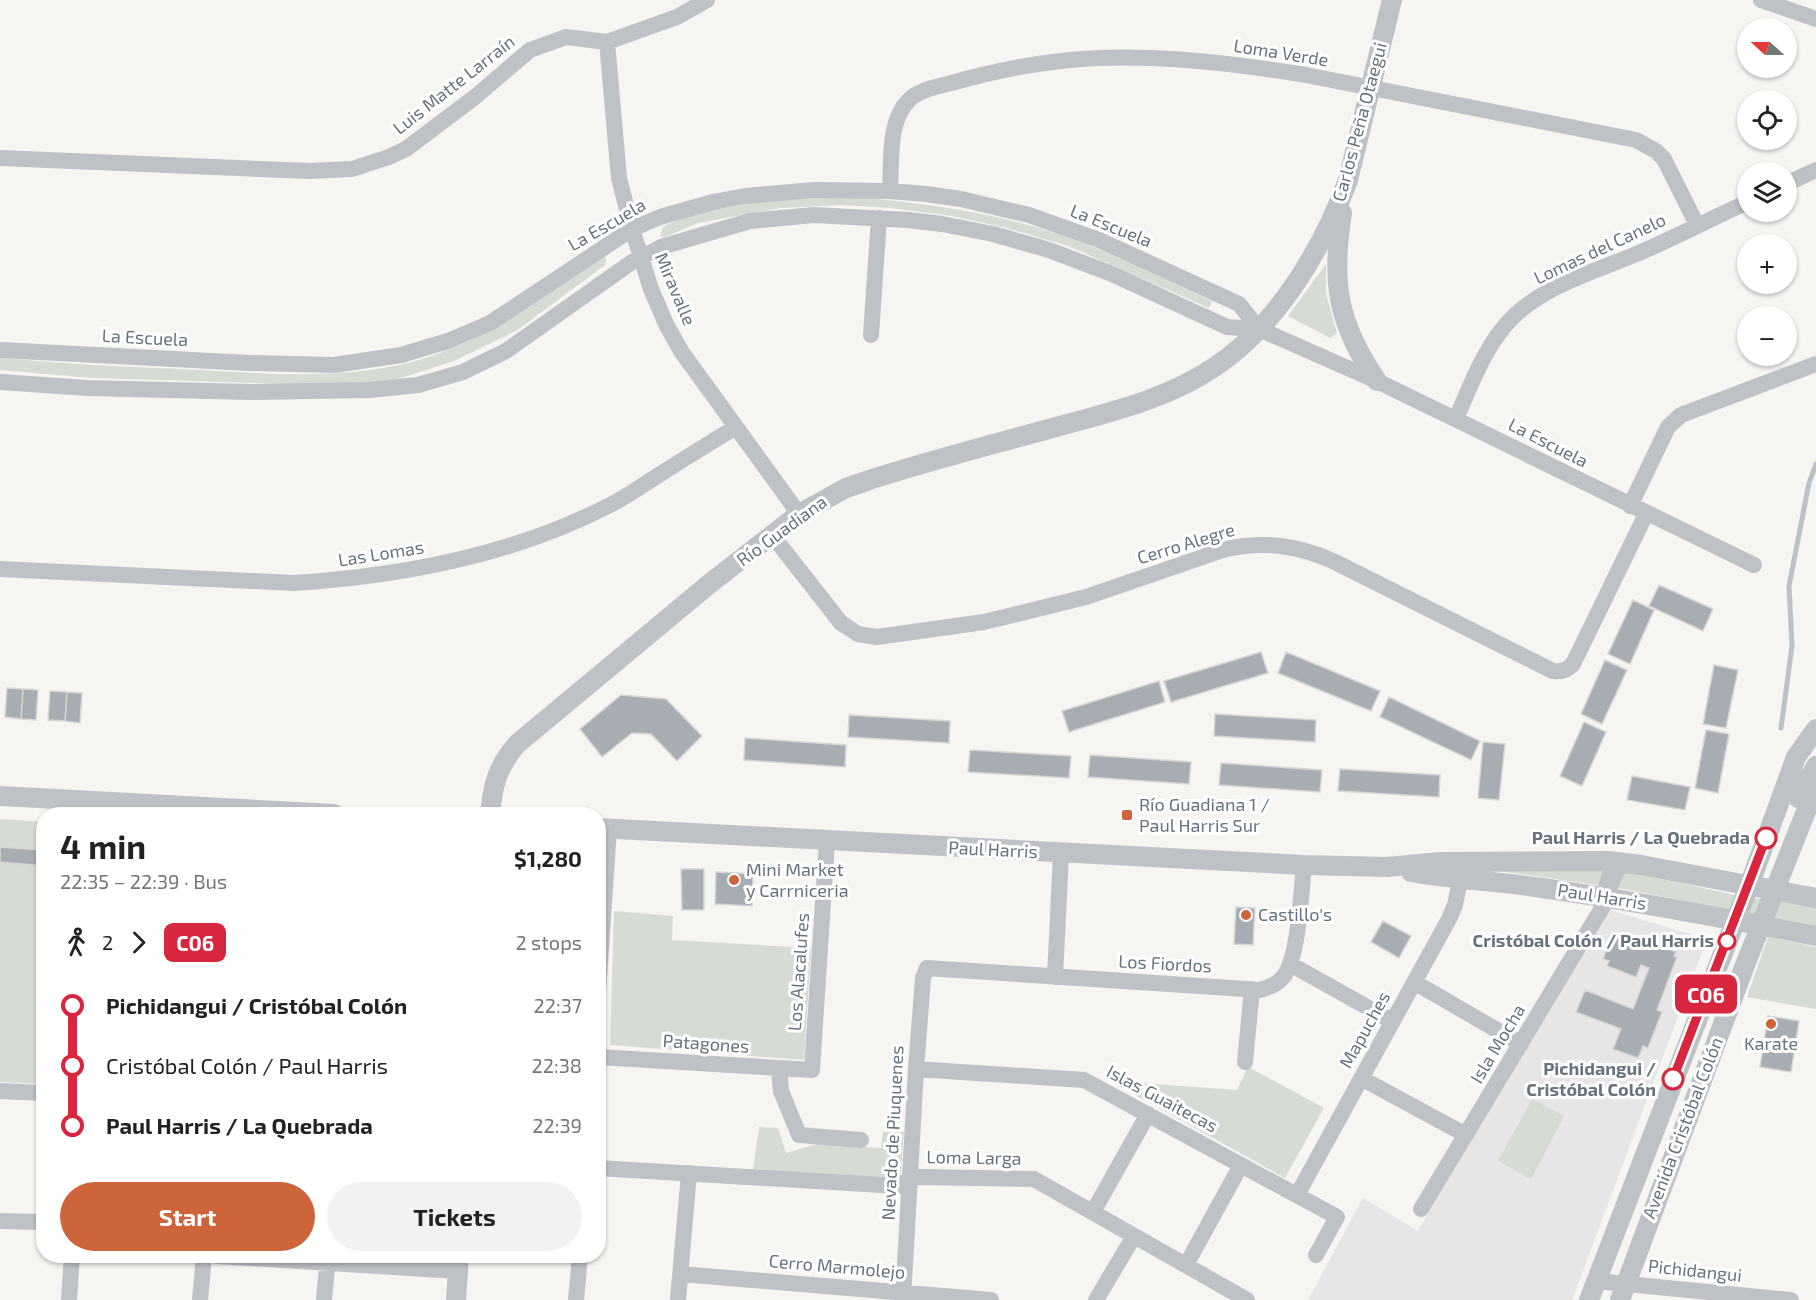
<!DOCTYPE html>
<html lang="en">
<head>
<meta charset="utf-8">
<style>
  body { margin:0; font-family:"Exo 2",sans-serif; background:#f2f2f2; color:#222; height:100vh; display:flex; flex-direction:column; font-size:22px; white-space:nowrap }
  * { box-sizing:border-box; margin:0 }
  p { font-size:20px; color:#767676 }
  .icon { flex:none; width:33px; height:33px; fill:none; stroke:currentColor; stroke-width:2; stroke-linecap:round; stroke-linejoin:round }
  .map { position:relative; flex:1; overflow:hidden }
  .drawer { position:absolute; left:36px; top:807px; width:570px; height:456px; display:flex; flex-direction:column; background:#fff; border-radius:24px; box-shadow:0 2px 4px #0004 }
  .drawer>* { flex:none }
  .badge { padding:0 12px; border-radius:9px; font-size:21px; line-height:39px }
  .needle { width:39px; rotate:291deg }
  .fabs { position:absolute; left:1737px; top:18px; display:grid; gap:12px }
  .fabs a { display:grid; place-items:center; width:60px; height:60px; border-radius:50%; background:#fff; box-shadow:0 2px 4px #0004; font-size:30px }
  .map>.badge { position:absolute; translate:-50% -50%; box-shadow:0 0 0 3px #fff }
  .legs { display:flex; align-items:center; gap:9px; height:66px; padding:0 24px; font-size:20px }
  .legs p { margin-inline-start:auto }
  .head { display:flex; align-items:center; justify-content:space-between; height:102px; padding:0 24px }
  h1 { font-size:33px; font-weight:700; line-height:45px }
  .button { display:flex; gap:12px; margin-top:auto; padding:12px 24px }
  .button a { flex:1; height:69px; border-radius:36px; background:#cd643a; color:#fff; font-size:24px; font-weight:700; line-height:69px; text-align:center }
  .button a+a { background:#f2f2f2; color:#222 }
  ul { padding:0 24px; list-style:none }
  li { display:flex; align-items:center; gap:21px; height:60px; font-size:22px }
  li i { display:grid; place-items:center; width:9px; height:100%; margin:0 8px; background:currentColor }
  li i::after { content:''; width:15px; height:15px; margin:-8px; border:4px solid; border-radius:50%; background:#fff }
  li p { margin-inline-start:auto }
  li:first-child i { background:linear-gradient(#0000 50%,currentColor 0) }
  li:last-child i { background:linear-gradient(currentColor 50%,#0000 0) }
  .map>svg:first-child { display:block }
</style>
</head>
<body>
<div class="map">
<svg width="1816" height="1300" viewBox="0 0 1816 1300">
  <rect width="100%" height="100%" fill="#f5f5f2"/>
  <!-- built -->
  <path fill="#e5e6e5" d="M1600,907L1707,939L1572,1300H1308L1363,1198L1418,1231Z"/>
  <!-- green -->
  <path fill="#d6dbd3" d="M858,197C923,203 989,212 1052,232C1106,249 1160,278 1212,301L1209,308L1068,246L1007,228L952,216L891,208L840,205L781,208L698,223L665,237L660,236L663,227L689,214L747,204L796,199Z
    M601,256H605L606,260L605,265L516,331L454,361L392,381L322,385L92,378L0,370V358C66,364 133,367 199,370C276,374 356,381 429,357C493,336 547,294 601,256Z
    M1326,264V294L1337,333L1330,338L1288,316Z
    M0,819L43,822V1084L0,1082Z
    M1478,868H1612L1744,897L1816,906V926L1618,888Z
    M614,911L673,916L672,940L811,948L804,1060L610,1045Z
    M1768,937L1816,947V1009L1747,997Z
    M1248,1067L1324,1108L1285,1178L1110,1081L1237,1090Z
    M1532,1099L1564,1116L1531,1179L1498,1161Z
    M759,1127L778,1128L786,1153L817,1144L881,1148L883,1132H904L900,1181L753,1171Z"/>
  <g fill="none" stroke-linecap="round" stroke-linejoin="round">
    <!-- stream -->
    <path stroke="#bac2c7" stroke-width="5" d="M1781,728L1792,646L1789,586L1809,483L1816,464"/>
  </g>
  <!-- building -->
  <path fill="#a7adb3" stroke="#d6d6d4" stroke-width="1.5" d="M1659,585L1713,609L1703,631L1649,606Z
    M1633,600L1654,610L1630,664L1608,654Z
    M1261,652L1268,673L1171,702L1164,681Z
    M1286,652L1380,691L1371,711L1278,673Z
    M1605,660L1627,670L1602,724L1581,714Z
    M1714,665L1738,670L1726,728L1703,724Z
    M1159,681L1165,702L1069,732L1062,711Z
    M7,688L23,689L21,719L5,717Z
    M23,689L38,690L36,720L21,719Z
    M50,691L67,692L65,721L48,720Z
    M67,692L82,693L80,723L65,721Z
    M621,695L666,699L702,736L677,761L651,734L632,733L602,757L580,729Z
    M1389,697L1480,741L1471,760L1380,717Z
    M1215,714L1316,720L1315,742L1214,736Z
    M849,715L950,721L949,743L848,737Z
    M1584,722L1606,732L1582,786L1560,776Z
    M1706,730L1729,734L1718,793L1695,788Z
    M745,738L846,745L845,767L744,760Z
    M1483,742L1505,744L1499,800L1478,798Z
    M970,750L1071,756L1069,778L968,772Z
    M1090,755L1191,762L1189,784L1088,777Z
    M1221,763L1322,770L1320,792L1219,785Z
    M1340,769L1440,775L1439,797L1338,791Z
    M1632,776L1690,787L1685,810L1627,800Z
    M0,847L44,850V866L0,862Z
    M681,869H704V910H682Z
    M716,872L753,874L752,906L715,904Z
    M1236,907L1255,908L1253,945L1234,944Z
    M1383,921L1411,936L1399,958L1371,942Z
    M1616,934L1653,947L1654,944L1676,952L1674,956L1677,957L1657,1010L1662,1012L1648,1048L1643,1046L1638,1058L1613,1049L1621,1029L1576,1012L1585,990L1633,1009L1649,968L1641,965L1636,977L1607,966L1609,961L1603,959L1608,945L1611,946Z
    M1768,1016L1799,1021L1791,1072L1760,1067Z"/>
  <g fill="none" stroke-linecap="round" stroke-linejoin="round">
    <!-- minor -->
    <path stroke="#bec1c5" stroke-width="16" d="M1761,0L1816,19
      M607,42L619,178L632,229L651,289L666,324L681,351L799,514
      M0,158L310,171L352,169L389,157L406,149L475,97L530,50L566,37L607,42L677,17L707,0
      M1786,184L1816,170
      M890,191C892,162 887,122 909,100C919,89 941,86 955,82C987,73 1020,66 1053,62C1134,51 1226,62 1306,75L1636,140L1656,151L1664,159L1697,225
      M871,335L879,218
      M0,350L250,363L334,365L401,355L448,341L490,323L632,229L660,217L713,202L745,196L814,190L890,191L926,194L961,199L1029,215L1099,240L1239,304L1259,329
      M0,382L87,388L250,392L370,390L418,385L463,372L506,351L632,262L661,247L750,221L814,215L908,220L942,224L993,234L1049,250L1112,274L1227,327L1259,329L1377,381L1754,565
      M1456,419C1471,384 1486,343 1514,316C1550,282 1604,269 1648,249C1682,234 1714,217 1748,202
      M1630,506L1668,427L1681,415L1816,364
      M772,535L841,623L858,634L877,637L984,622L1086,597L1226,549C1264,541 1297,545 1333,561L1553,671C1562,672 1567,670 1573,664L1646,514
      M0,569L295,583C402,576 511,556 608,506C623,499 637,489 651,480C679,462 708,444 736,427
      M1290,964L1392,1021
      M1055,977L1061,854
      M1414,982L1521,1044
      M598,993L609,829
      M598,1057L812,1070L827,841
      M1245,1062L1252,989
      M779,1068L781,1091L799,1135L861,1140
      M916,1069L1084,1080L1337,1217L1316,1255
      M1361,1078L1466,1135
      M0,1091L44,1093
      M598,1168L898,1186L911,1178L921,1177L1034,1179L1247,1300
      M1297,1195L1449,919L1455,905L1460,880
      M1421,1209L1608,898
      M1093,1212L1148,1114
      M0,1221L44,1222
      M217,1256L458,1271
      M1186,1265L1241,1165
      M681,1274L991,1300
      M1596,1281L1791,1300
      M69,1300L72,1256
      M200,1300L204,1256
      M324,1300L328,1256
      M576,1300L580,1256
      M678,1300L689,1173
      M903,1300L916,1069L923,978L927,968L1260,990C1270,987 1278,984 1284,976C1299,955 1301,892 1304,865
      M1096,1300L1134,1236"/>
    <!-- tertiary -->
    <path stroke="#bec1c5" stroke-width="20" d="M1342,213C1331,281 1337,323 1377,381
      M0,796L334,814
      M1798,798L1816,766
      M490,814C493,785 497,767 517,744L708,585L799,514L846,488L872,479C932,460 994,444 1056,427C1111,412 1168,399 1216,366C1278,324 1323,248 1348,180L1392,0
      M598,828L1304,865L1387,867L1441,862L1608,861L1641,865L1816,898
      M1411,872C1454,880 1498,881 1542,888C1634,901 1725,918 1816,936
      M1608,898C1607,883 1611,872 1622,863
      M456,1300L459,1256
      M1589,1300L1749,886L1796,757L1816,729
      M1620,1300L1745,965L1816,786"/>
  </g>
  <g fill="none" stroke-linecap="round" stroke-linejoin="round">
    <defs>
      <path id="line-1" d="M1673,1079L1766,838"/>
    </defs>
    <!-- line-1 casing -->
    <use href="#line-1" stroke="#fff" stroke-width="14"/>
    <!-- line-1 -->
    <use href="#line-1" stroke="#d7263d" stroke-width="9"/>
  </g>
  <!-- markers -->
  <g fill="#cd643a" stroke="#fff" stroke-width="2">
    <rect x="1121" y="809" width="12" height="12" rx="3"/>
    <circle cx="734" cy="880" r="6"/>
    <circle cx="1246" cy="915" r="6"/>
    <circle cx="1771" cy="1024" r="6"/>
  </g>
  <g fill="#fff" stroke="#d7263d" stroke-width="3">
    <circle cx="1766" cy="838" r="10"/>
    <circle cx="1727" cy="941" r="8"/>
    <circle cx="1673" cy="1079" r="10"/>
  </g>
  <g text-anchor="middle" stroke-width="6" stroke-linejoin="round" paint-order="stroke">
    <!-- street labels -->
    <g font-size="18" fill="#67737f" stroke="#fff">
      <text transform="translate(1281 53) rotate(9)" y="6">Loma Verde</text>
      <text transform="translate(454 85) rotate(-38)" y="6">Luis Matte Larraín</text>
      <text transform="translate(1360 122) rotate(-75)" y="6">Carlos Peña Otaegui</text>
      <text transform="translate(607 225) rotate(-30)" y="6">La Escuela</text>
      <text transform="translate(1111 226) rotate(22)" y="6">La Escuela</text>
      <text transform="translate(1600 249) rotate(-25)" y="6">Lomas del Canelo</text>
      <text transform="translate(675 289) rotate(67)" y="6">Miravalle</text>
      <text transform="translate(145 338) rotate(3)" y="6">La Escuela</text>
      <text transform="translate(1548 443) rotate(27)" y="6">La Escuela</text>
      <text transform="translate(782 531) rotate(-36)" y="6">Río Guadiana</text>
      <text transform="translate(1186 544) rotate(-17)" y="6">Cerro Alegre</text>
      <text transform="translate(381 554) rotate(-9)" y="6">Las Lomas</text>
      <text transform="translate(993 850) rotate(3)" y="6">Paul Harris</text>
      <text transform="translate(1602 897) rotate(9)" y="6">Paul Harris</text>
      <text transform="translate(1165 964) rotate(3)" y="6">Los Fiordos</text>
      <text transform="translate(799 972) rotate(-86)" y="6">Los Alacalufes</text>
      <text transform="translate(1365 1030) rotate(-61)" y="6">Mapuches</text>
      <text transform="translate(706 1044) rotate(4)" y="6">Patagones</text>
      <text transform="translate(1498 1044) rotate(-59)" y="6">Isla Mocha</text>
      <text transform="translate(1162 1099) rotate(28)" y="6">Islas Guaitecas</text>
      <text transform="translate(1683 1128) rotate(-69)" y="6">Avenida Cristóbal Colón</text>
      <text transform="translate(893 1133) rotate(-87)" y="6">Nevado de Piuquenes</text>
      <text transform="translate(974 1158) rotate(1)" y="6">Loma Larga</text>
      <text transform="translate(837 1267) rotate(5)" y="6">Cerro Marmolejo</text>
      <text transform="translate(1695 1271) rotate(6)" y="6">Pichidangui</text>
    </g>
    <!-- poi labels -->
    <g font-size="18" fill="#67737f" stroke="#fff" text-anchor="start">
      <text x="1139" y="811">Río Guadiana 1 /<tspan x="1139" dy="21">Paul Harris Sur</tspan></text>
      <text x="746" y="876">Mini Market<tspan x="746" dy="21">y Carrniceria</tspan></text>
      <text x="1258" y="921">Castillo's</text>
      <text x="1771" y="1050" text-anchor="middle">Karate</text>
    </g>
    <!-- stop labels -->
    <g font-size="18" font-weight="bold" fill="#67737f" stroke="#fff" text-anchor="end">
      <text x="1750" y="844">Paul Harris / La Quebrada</text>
      <text x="1714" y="947">Cristóbal Colón / Paul Harris</text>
      <text x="1656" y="1075">Pichidangui /<tspan x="1656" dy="21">Cristóbal Colón</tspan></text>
    </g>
  </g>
</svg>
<div class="fabs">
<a><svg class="needle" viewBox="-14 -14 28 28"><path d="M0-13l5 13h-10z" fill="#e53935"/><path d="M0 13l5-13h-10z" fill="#767676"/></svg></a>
<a><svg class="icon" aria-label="locate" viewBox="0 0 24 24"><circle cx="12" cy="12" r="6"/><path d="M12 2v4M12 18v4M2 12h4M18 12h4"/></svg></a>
<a><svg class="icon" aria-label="layers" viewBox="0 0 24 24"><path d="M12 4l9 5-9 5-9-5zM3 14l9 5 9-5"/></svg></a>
<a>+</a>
<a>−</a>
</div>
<b class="badge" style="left:1706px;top:994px;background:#d7263d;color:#fff">C06</b>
<section class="drawer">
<div class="head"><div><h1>4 min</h1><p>22:35 – 22:39 · Bus</p></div><b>$1,280</b></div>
<div class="legs"><svg class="icon" aria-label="walk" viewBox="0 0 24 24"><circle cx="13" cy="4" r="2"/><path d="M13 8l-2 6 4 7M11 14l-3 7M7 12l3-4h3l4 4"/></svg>2<svg class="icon" aria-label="forward" viewBox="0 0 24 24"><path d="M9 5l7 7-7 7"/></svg><b class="badge" style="background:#d7263d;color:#fff">C06</b><p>2 stops</p></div>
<ul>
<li><i style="color:#d7263d"></i><b>Pichidangui / Cristóbal Colón</b><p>22:37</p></li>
<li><i style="color:#d7263d"></i><span>Cristóbal Colón / Paul Harris</span><p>22:38</p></li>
<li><i style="color:#d7263d"></i><b>Paul Harris / La Quebrada</b><p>22:39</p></li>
</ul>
<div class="button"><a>Start</a><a>Tickets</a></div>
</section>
</div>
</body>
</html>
